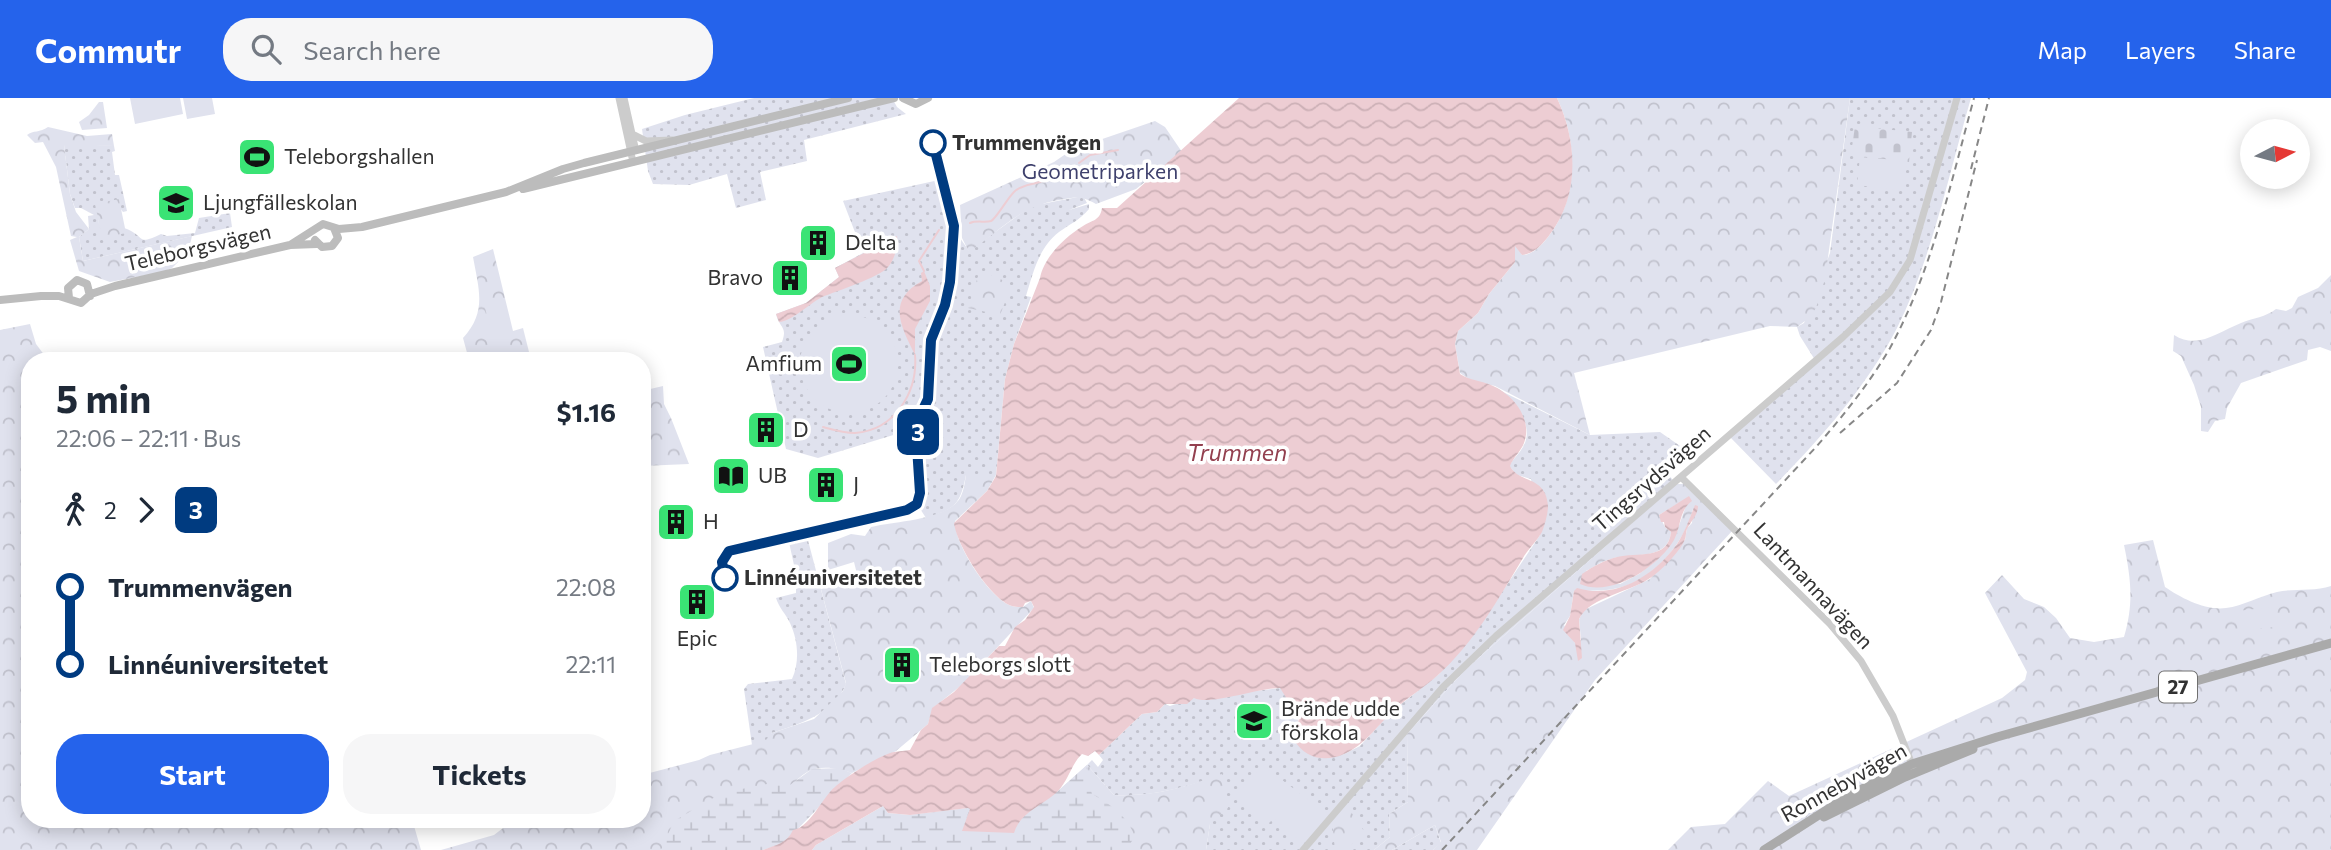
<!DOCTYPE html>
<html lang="en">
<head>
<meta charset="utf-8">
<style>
  body { margin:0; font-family:Commissioner,sans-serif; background:#f6f6f7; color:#1f2937; height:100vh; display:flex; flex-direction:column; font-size:26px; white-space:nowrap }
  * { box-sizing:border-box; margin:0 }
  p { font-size:23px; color:#747a83 }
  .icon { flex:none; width:38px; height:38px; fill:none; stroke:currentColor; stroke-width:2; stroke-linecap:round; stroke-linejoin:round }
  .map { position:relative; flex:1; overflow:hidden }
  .panel { position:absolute; left:21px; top:254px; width:630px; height:476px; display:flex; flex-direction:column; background:#fff; border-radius:28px; box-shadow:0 4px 18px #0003 }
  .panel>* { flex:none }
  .badge { padding:0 14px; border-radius:10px; font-size:24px; line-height:46px }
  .needle { width:46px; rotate:84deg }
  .controls { position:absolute; left:2240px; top:21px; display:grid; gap:14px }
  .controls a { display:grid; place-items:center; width:70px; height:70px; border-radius:50%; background:#fff; box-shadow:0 4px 18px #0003; font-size:35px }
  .map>.badge { position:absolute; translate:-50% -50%; box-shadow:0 0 0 4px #fff }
  .legs { display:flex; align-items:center; gap:10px; height:77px; padding:0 35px; font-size:23px }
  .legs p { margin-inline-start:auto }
  .summary { display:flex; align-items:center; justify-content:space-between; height:119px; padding:0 35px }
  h1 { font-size:38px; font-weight:700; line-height:52px }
  .primary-button { display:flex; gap:14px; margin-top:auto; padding:14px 35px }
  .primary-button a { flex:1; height:80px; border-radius:28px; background:#2563eb; color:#fff; font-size:28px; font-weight:700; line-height:80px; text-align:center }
  .primary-button a+a { background:#f6f6f7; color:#1f2937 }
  ul { padding:0 35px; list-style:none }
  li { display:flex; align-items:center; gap:24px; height:77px; font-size:26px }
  li i { display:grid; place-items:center; width:10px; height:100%; margin:0 9px; background:currentColor }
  li i::after { content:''; width:18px; height:18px; margin:-9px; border:5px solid; border-radius:50%; background:#fff }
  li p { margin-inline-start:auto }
  li:first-child i { background:linear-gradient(#0000 50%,currentColor 0) }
  li:last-child i { background:linear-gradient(currentColor 50%,#0000 0) }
  header { display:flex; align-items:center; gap:42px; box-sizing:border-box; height:98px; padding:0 35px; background:#2563eb; color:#fff }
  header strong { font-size:33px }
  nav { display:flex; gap:38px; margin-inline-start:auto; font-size:24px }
  .search { width:490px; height:63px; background:#f6f6f7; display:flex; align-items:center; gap:18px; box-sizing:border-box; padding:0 24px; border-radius:28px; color:#747a83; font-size:26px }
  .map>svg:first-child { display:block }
</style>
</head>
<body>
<header>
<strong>Commutr</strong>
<div class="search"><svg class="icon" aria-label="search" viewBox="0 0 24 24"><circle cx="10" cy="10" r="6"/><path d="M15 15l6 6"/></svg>Search here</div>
<nav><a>Map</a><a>Layers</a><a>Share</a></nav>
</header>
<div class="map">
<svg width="2331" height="752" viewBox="0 0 2331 752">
  <defs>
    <pattern id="grass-dots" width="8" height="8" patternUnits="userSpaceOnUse" patternTransform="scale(1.75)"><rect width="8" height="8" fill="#e0e2ee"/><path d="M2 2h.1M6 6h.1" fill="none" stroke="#c1c2cd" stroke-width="1.8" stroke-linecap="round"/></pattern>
    <pattern id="forest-crowns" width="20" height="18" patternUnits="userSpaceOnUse" patternTransform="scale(1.75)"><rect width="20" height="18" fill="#e0e2ee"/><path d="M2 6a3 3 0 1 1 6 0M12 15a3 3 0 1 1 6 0" fill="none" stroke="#c1c2cd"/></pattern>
    <pattern id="wetland-marsh" width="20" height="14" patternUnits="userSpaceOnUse" patternTransform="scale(1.75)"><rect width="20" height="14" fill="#e0e2ee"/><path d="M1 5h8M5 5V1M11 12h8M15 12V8" fill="none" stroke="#c1c2cd"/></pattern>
    <pattern id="cemetery-stones" width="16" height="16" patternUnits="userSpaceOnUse" patternTransform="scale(1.75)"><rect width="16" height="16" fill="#e0e2ee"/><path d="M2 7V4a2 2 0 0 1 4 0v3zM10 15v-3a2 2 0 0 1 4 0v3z" fill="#c1c2cd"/></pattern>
    <pattern id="water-waves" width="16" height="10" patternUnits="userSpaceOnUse" patternTransform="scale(1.75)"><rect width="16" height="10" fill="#edcdd3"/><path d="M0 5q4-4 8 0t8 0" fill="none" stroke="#ccb0b6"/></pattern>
  </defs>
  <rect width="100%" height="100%" fill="#fff"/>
  <!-- grass -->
  <path fill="url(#grass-dots)" d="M754,0H892L897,9L906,16L804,42L807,63L760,74L766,102L736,110L727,76L689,87L653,86L648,73L642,31L685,17Z
    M1850,0H1971C1949,75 1932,160 1897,230C1867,288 1821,340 1776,386L1729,338L1815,262L1800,238L1797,229L1804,225L1830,155Z
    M78,46L114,48L115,53L112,54L115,77H119L127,113L123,114L120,110L98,115L99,126C108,128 119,128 127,131C146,139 136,148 161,136L167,138L195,135L199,120L230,115L232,129L83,163L79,139L89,131L88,118L94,117L81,110H75L70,96L64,47Z
    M939,82L951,127L969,153L1031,108L1083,98L1087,105L1069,112L1089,106V111C1080,122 1070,126 1059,134C1039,149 1033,175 1026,198L1031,199L1014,246L1005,281L996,377H966C960,407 955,411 926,420L917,406L913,331L818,360L786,351L763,249L782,244C788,228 779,230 776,216L806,205L839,179L835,170L863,155L843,103Z
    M1501,293L1590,337L1660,334L1693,357L1668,376L1676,386L1465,572L1407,636L1408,704L1389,716L1390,739L1374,752H1206L1210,726L1222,677C1186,689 1153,699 1114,697L1087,667L1092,662L1098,669L1103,662L1099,657L1142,616L1157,614L1165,606L1170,608L1194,600L1280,590C1291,603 1303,616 1296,634L1342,657L1360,648L1390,615L1439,576L1486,518L1540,437L1531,381L1517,377L1509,368C1513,361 1519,356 1523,349C1535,329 1516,305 1501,293Z
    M805,431L846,586C834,616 799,626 772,635L768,646L752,647L744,591L748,586L792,581C800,564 798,542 790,525C786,516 779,510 776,500L796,495V491L799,490L787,435Z
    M1435,727L1441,745L1433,752H1392Z"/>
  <!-- forest -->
  <path fill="url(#forest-crowns)" fill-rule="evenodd" d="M1557,0H1850L1825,181L1816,210L1809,220L1797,229L1770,228L1574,275L1590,337L1495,288L1470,282L1460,275L1455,246L1458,233L1478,215L1489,196L1515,164V148L1517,147L1522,157C1533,157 1541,148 1548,139C1579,100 1578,44 1557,0Z
    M99,4H103L107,30L82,32L79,24L89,17Z
    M1155,23L1165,29L1182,54L1136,91L1096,106C1080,97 1076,99 1059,102C1019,109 1002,131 969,154L962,140L960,107L1054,64L1073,51Z
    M48,29L87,38L112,36L114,48L64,47L70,96L76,114L89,131L79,139L83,163L192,138L189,151L184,158L172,170L163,174L110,184L79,173L70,142L77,139L71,138L56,69L43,44L35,45L27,37C33,32 40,35 48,29Z
    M119,101L126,135L102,140L95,106Z
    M493,151L513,233L523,230L531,262H469L463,240C487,214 479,192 473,159Z
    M980,172L1009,185V194L1000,217L968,210Z
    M2331,177V253L2320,249L2308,252L2307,262L2241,285L2227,310L2225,321L2215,323L2208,334L2201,333V309L2194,287L2181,258L2173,253L2174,237C2198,252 2218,234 2241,225C2253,220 2266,219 2276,211L2286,213L2292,210L2298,199L2318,190Z
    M30,226L36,246L48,262H30V721H412L421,752H0V232Z
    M663,288L664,306L671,320L689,366L642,368V293Z
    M966,377H996L987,393L955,423C954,446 990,501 1012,508C1013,509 1022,509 1023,509L1031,503L1034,510L963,586L933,610L928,626L921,632L896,653L852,675C841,671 827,668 815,671C792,675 757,733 743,752H441L494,737L515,721H642V677L699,662L710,657L765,643L772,635L814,621L843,593L846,585L821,491L857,476L854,464L828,472V445L851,436L865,438L871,429C896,423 950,422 961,398C964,392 965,383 966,377Z
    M1676,386H1686L1733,432L1595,582L1477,752H1433L1441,744L1435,727L1392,752H1374L1390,739L1389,716L1408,704L1407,636L1465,572ZM1689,399L1675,439L1653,465L1639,476L1620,486H1611L1586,473C1594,469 1602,463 1611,461C1631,454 1668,464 1671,434L1665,429L1659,417ZM1693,411L1692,425L1687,430L1685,442L1650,481L1584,512L1579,521L1581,542L1575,545L1564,527L1570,518L1574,493C1589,492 1604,494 1618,490C1654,482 1685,444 1693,411Z
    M2153,442L2165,489C2181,500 2206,513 2226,510C2243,508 2260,498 2277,494C2295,490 2314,494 2331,488V752H1668L1691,729L1725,726L1768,683L1789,698L2002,600L2025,582L2027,574L1985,495L2002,477L2024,501L2044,509L2056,520L2070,540L2094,544L2124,539C2134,505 2131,481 2124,447Z
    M1087,667L1114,697C1153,699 1186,689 1222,676L1228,710L1210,726L1206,752H812L910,717L968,710L1058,693Z
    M1347,708L1366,736L1343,752H1335L1332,723Z"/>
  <!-- wetland -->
  <path fill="url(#wetland-marsh)" d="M1087,667L1089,686L1092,696C1109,705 1131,721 1134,739L1127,752H812L816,747L883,708L888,715L910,717L970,710L962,732L1017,728L1023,719L1058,693Z
    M839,670L852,675L789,740L779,747L763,752H661L674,723L715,699L727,694L772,685L790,687L812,671Z"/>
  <!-- cemetery -->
  <path fill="url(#cemetery-stones)" d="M1855,28L1912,34L1909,64L1851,57Z"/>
  <!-- garden -->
  <path fill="#e0e2ee" d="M130,0H180L183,16L135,26Z
    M183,0H212L215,16L187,21Z
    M1860,59L1907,64L1904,93L1857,87Z
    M502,198L512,234L493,239L483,203Z
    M800 266a49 49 0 1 1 98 0a49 49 0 1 1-98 0Z
    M2272,509L2274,529L2240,533L2237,513Z
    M1262,667L1329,717L1303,746L1274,720L1266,728L1235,700Z"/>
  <!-- water -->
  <path fill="url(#water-waves)" d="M1239,0H1557C1578,45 1580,99 1548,139C1541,148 1533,156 1522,157L1515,148V164L1489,196L1478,215L1458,233L1455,246L1460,276C1471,283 1480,282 1491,287C1513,296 1533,321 1524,345C1521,353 1513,360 1510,368C1519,386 1546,377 1548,408C1548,416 1545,426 1542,434C1537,443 1528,451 1523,460C1499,500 1473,546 1438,577C1424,590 1406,600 1392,614C1376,629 1365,647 1344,656C1324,665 1305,660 1294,642L1299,620L1280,590C1257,590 1210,608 1194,600L1187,606H1165L1157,614L1142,616L1099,657L1095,653L1088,658L1082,656C1072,665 1068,683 1058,693C1043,708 1021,713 1014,735L962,733L970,711L968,710L910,717L888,715L883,708L816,747L812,752H763C776,747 787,745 793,732C808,730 820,705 830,694C840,682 879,657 894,654C899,653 905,653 910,652L921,632L928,626L932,610L954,594L999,548H1005L1015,529L1025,522L1034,509L1031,503L1025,505L1023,509C1022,509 1013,509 1012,508C990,501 957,448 954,425L987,393L996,378L1005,281L1014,246L1040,180C1044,159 1065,139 1083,128C1092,122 1100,123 1102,110H1117Z
    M897,138C898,148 895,161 888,169C880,179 837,193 822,199C809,206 792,223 779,224L776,216L806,205L839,179L835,170Z
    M924,173L930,188V203L915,231V257C901,228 886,203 922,183L921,175Z
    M1689,398L1692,403C1679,412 1681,429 1674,442C1658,469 1611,500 1580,486L1582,476C1592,469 1605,462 1617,459C1636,454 1668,463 1671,434L1665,429L1664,424H1661L1659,417Z
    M1695,407L1698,408C1698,417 1691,423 1687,431C1686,433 1686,439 1685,441C1682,451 1662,472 1653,478C1633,494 1590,498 1579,521L1582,560L1578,563L1575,545L1563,532L1570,518L1574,493L1577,490C1616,502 1655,477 1677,446C1685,434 1690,419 1695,407Z"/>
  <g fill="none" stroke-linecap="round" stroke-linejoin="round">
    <!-- stream -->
    <path stroke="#edcdd3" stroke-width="2" d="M1079,65L1090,57L1118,52
      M970,125C977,122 985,125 991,123C996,121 1008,99 1015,93C1027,83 1042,89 1054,74
      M924,173L919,163L939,132
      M823,329C834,332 844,335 855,335C895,332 918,294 915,257"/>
    <!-- tertiary -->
    <path stroke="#ccc" stroke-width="7" d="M619,0L633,64
      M624,0L635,49
      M632,36L646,43L672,42
      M1681,379L1830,526L1861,563L1893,618L1915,674
      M1303,752L1443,589L1496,538L1843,239L1890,194L1910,162L1957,0"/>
    <!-- secondary -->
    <path stroke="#bcbcbc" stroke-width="8" d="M903,0L916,6L928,0
      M523,91L894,0
      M315,142L322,149L332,148L338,140L334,130
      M290,147L323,126L339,131L362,129L506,94L563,71L584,65L848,0
      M69,200L68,190L77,182L87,186L90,198
      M0,202L41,198H59L81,205L91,196L115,188L290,147L317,146"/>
    <!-- primary -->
    <path stroke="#aaa" stroke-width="9" d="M1824,719L1905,679L1973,651
      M1764,752L1850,697L1912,666L1997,639L2331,545"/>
    <!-- rail -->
    <path stroke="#878787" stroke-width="2" stroke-dasharray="7 5" stroke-linecap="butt" d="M1971,71L1989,0
      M1840,335L1897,285L1931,232L1941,204L1977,62
      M1442,752L1816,349C1843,318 1869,286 1890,250C1932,173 1951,84 1974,0"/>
  </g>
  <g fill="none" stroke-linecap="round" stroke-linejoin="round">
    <defs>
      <path id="line-1" d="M725,480L722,464L729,453L907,412L917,406L920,395L917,349L919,320L928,301L931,242L945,207L950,184L954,128L933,45"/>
    </defs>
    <!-- line-1 casing -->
    <use href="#line-1" stroke="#fff" stroke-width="16"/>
    <!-- line-1 -->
    <use href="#line-1" stroke="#003b80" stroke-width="10"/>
  </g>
  <!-- icons -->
  <defs>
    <symbol id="stadium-square" viewBox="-11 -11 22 22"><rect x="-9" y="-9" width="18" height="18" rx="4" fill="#3ae375" stroke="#fff"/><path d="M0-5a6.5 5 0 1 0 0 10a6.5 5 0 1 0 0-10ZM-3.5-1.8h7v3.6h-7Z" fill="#111"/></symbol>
    <symbol id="school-square" viewBox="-11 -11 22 22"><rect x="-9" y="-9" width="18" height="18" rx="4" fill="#3ae375" stroke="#fff"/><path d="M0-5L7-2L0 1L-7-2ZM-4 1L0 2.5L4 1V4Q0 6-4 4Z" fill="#111"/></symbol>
    <symbol id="building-square" viewBox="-11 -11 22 22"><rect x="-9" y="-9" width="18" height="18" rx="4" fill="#3ae375" stroke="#fff"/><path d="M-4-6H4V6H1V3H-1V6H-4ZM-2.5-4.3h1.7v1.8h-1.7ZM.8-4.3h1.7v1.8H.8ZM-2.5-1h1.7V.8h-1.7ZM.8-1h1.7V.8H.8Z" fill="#111"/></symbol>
    <symbol id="library-square" viewBox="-11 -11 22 22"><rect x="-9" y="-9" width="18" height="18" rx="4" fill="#3ae375" stroke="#fff"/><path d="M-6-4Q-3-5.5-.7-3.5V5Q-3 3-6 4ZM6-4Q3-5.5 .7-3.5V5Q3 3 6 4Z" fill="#111"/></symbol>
  </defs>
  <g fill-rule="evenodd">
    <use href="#stadium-square" x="235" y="37" width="44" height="44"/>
    <use href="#school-square" x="154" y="83" width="44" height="44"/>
    <use href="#building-square" x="796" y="123" width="44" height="44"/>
    <use href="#building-square" x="768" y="158" width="44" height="44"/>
    <use href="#stadium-square" x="827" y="244" width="44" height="44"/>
    <use href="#building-square" x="744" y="310" width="44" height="44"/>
    <use href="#library-square" x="709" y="356" width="44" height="44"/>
    <use href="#building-square" x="804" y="365" width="44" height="44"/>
    <use href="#building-square" x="654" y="402" width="44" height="44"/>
    <use href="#building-square" x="675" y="482" width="44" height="44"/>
    <use href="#building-square" x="880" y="545" width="44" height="44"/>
    <use href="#school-square" x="1232" y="601" width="44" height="44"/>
  </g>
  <!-- markers -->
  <g fill="#fff" stroke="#003b80" stroke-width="3.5">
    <circle cx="933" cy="45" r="12"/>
    <circle cx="725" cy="480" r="12"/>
  </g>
  <g text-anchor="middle" stroke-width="7" stroke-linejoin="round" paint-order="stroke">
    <!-- shield labels -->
    <rect fill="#fff" stroke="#707070" stroke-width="2" x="2159" y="573.5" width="38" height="31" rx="5"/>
    <g font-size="19" font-weight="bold" fill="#323232">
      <text x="2178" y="596">27</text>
    </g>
    <!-- stop labels -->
    <g font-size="21" font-weight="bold" fill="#323232" stroke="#fff" text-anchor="start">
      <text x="952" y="52">Trummenvägen</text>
      <text x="744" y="487">Linnéuniversitetet</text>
    </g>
    <!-- poi labels -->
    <g font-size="21" fill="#323232" stroke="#fff" text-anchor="start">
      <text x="284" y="66">Teleborgshallen</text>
      <text x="203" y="112">Ljungfälleskolan</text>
      <text x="845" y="152">Delta</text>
      <text x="763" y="187" text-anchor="end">Bravo</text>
      <text x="822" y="273" text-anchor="end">Amfium</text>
      <text x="793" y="339">D</text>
      <text x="758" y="385">UB</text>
      <text x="853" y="394">J</text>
      <text x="703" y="431">H</text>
      <text x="697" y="548" text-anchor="middle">Epic</text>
      <text x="929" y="574">Teleborgs slott</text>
      <text x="1281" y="618">Brände udde<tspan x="1281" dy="24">förskola</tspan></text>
    </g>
    <!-- park labels -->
    <g font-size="21" fill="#3f416d" stroke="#fff">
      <text x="1100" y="81">Geometriparken</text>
    </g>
    <!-- street labels -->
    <g font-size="21" fill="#323232" stroke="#fff">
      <text transform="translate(198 150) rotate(-13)" y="7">Teleborgsvägen</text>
      <text transform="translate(1652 381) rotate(-41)" y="7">Tingsrydsvägen</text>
      <text transform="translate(1813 488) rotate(47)" y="7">Lantmannavägen</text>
      <text transform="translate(1844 685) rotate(-29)" y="7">Ronnebyvägen</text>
    </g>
    <!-- water labels -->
    <g font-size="23" font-style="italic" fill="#93404f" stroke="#fff">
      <text x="1237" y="363">Trummen</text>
    </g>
  </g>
</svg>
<div class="controls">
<a><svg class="needle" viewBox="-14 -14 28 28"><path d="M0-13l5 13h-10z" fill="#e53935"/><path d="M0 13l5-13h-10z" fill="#747a83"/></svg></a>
</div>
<b class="badge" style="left:918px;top:334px;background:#003b80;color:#fff">3</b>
<section class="panel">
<div class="summary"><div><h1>5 min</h1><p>22:06 – 22:11 · Bus</p></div><b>$1.16</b></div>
<div class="legs"><svg class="icon" aria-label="walk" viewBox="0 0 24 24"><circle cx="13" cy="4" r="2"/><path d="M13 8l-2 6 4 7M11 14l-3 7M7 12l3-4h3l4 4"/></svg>2<svg class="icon" aria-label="forward" viewBox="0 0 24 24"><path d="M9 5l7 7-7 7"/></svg><b class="badge" style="background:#003b80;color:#fff">3</b></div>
<ul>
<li><i style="color:#003b80"></i><b>Trummenvägen</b><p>22:08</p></li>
<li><i style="color:#003b80"></i><b>Linnéuniversitetet</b><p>22:11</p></li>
</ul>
<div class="primary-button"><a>Start</a><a>Tickets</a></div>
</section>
</div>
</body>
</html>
